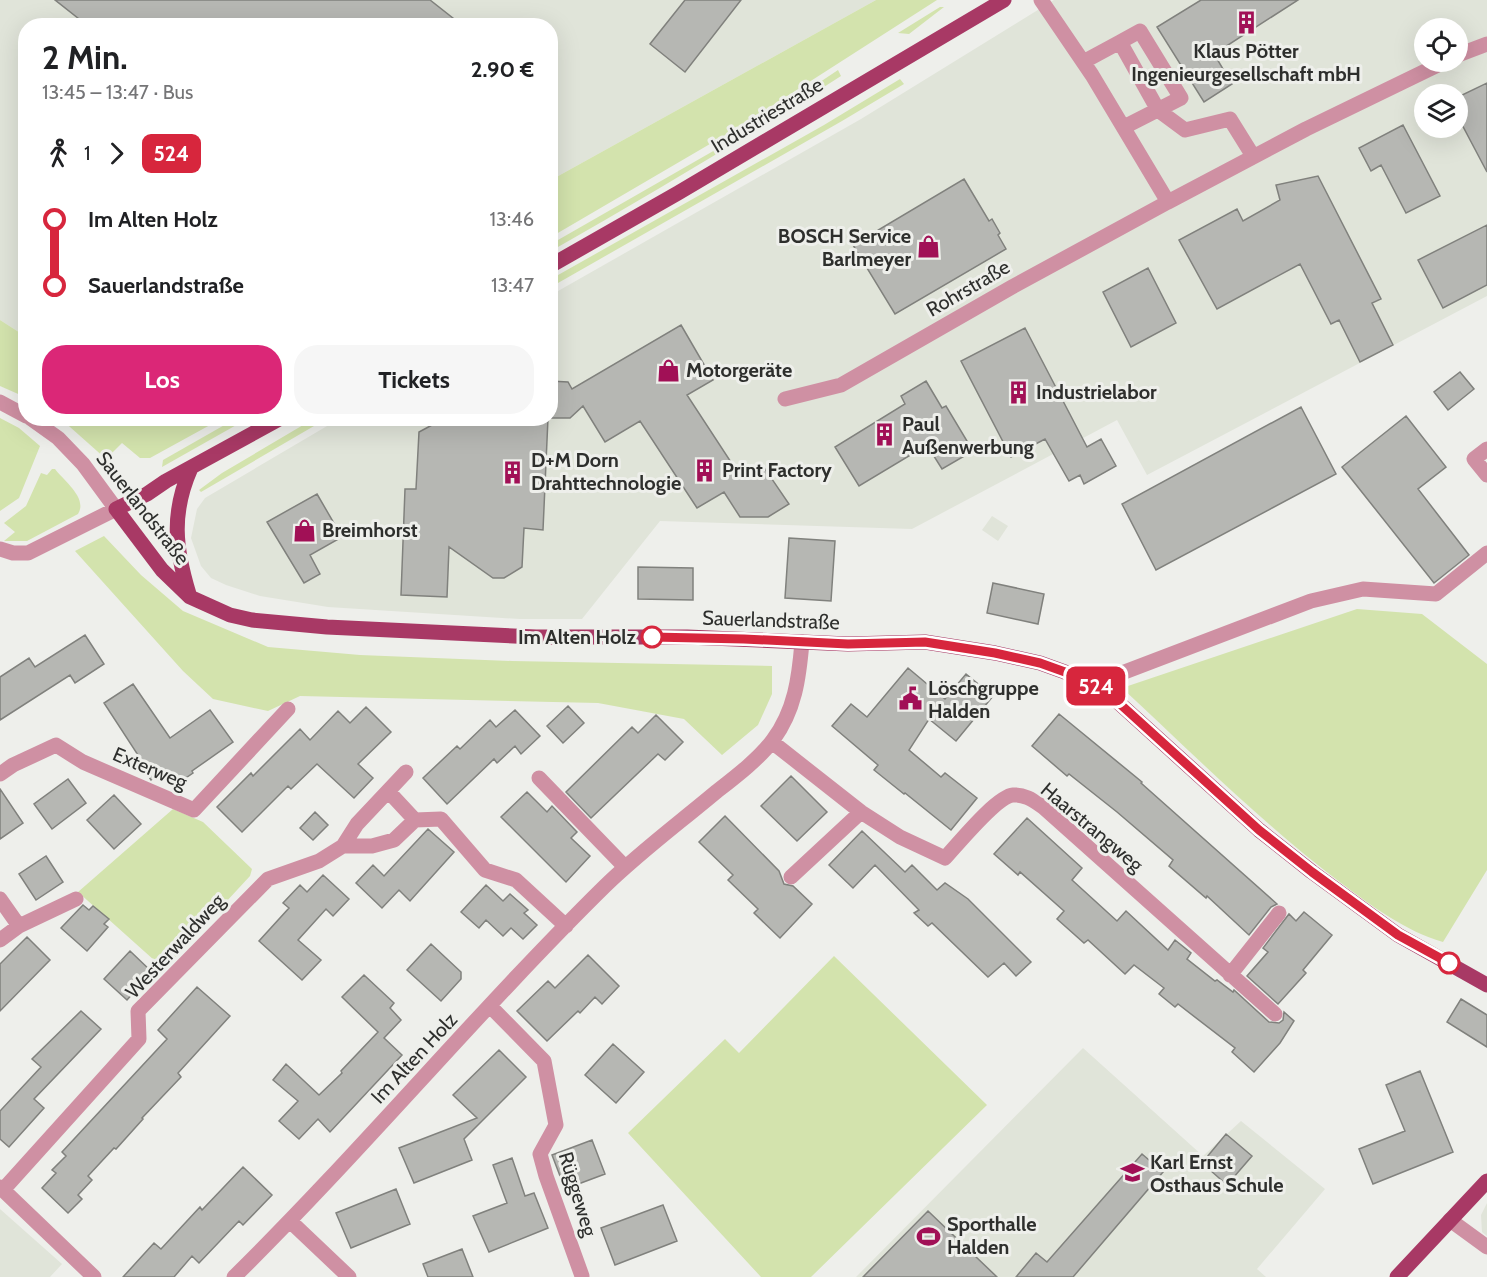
<!DOCTYPE html>
<html lang="de">
<head>
<meta charset="utf-8">
<style>
  body { margin:0; font-family:Cabin,sans-serif; background:#f6f6f6; color:#202124; height:100vh; display:flex; flex-direction:column; font-size:22px; white-space:nowrap }
  * { box-sizing:border-box; margin:0 }
  p { font-size:20px; color:#757577 }
  .icon { flex:none; width:33px; height:33px; fill:none; stroke:currentColor; stroke-width:2; stroke-linecap:round; stroke-linejoin:round }
  .map { position:relative; flex:1; overflow:hidden }
  .panel { position:absolute; left:18px; top:18px; width:540px; height:408px; display:flex; flex-direction:column; background:#fff; border-radius:24px; box-shadow:0 6px 24px #0002 }
  .panel>* { flex:none }
  .badge { padding:0 12px; border-radius:9px; font-size:21px; line-height:39px }
  .controls { position:absolute; left:1414px; top:18px; display:grid; gap:12px }
  .controls a { display:grid; place-items:center; width:54px; height:54px; border-radius:50%; background:#fff; box-shadow:0 6px 24px #0002; font-size:30px }
  .map>.badge { position:absolute; translate:-50% -50%; box-shadow:0 0 0 3px #fff }
  .legs { display:flex; align-items:center; gap:9px; height:66px; padding:0 24px; font-size:20px }
  .legs p { margin-inline-start:auto }
  .overview { display:flex; align-items:center; justify-content:space-between; height:102px; padding:0 24px }
  h1 { font-size:33px; font-weight:800; line-height:45px }
  .button { display:flex; gap:12px; margin-top:auto; padding:12px 24px }
  .button a { flex:1; height:69px; border-radius:24px; background:#db2777; color:#fff; font-size:24px; font-weight:800; line-height:69px; text-align:center }
  .button a+a { background:#f6f6f6; color:#202124 }
  ul { padding:0 24px; list-style:none }
  li { display:flex; align-items:center; gap:21px; height:66px; font-size:22px }
  li i { display:grid; place-items:center; width:9px; height:100%; margin:0 8px; background:currentColor }
  li i::after { content:''; width:15px; height:15px; margin:-8px; border:4px solid; border-radius:50%; background:#fff }
  li p { margin-inline-start:auto }
  li:first-child i { background:linear-gradient(#0000 50%,currentColor 0) }
  li:last-child i { background:linear-gradient(currentColor 50%,#0000 0) }
  .map>svg:first-child { display:block }
</style>
</head>
<body>
<div class="map">
<svg width="1487" height="1277" viewBox="0 0 1487 1277">
  <rect width="100%" height="100%" fill="#eeefeb"/>
  <!-- built -->
  <path fill="#e0e4d9" fill-rule="evenodd" d="M0,0H876L551,180L550,26H26L25,336L0,320Z
    M1054,0H1487V296L1147,475L1117,420L912,529L660,521L582,619H520L328,607L260,596L226,585L211,578L201,566L191,538L197,509L205,498L339,419L550,418L551,295L861,119ZM1425,28H1458V62H1425ZM1425,94H1458V128H1425Z
    M992,516L1008,526L998,541L982,530Z
    M1083,1048L1203,1156L1241,1121L1325,1189L1257,1269L1266,1277H856Z
    M1487,1203V1236L1482,1232L1481,1215Z
    M0,1209L62,1264L50,1277H0Z"/>
  <!-- green -->
  <path fill="#d3e3ad" d="M876,0H937L739,127L551,237V180Z
    M940,7H944L909,34L898,33Z
    M838,70L841,76C746,138 649,195 551,251V244L736,138Z
    M900,79L904,84L842,121L551,287V279L824,125Z
    M0,320L25,336V397L0,386Z
    M0,418L19,428L40,446L19,498L0,511Z
    M315,418L326,419L201,492L199,490L222,473Z
    M61,419H221L150,458H140L122,443L106,459Z
    M235,419H247L162,467L163,460Z
    M52,469H55C64,481 88,498 78,514L27,541H4L15,532L4,523L26,506L41,473L47,475Z
    M104,536L141,575L183,611L268,647L360,655L512,661L772,666V694L758,725L722,755L684,719L598,703L300,696L268,711L213,699L183,671L75,551Z
    M1357,609L1422,614L1487,664V870L1443,942C1405,931 1372,906 1341,883C1263,824 1193,754 1122,688Z
    M173,809L203,822L252,869L250,876L188,943L184,937L175,947L181,951L164,969L78,892Z
    M834,956L987,1105L811,1277H761L628,1133L725,1039L739,1053Z"/>
  <!-- building -->
  <path fill="#b6b7b3" stroke="#80817d" stroke-width="1.5" d="M55,0H430L463,26H88Z
    M685,0H741L685,72L650,44Z
    M1201,0H1298L1214,54L1232,84L1204,102L1157,27Z
    M1487,83V172L1458,117V97Z
    M1403,125L1440,196L1406,213L1381,165L1371,171L1359,148Z
    M1318,176L1381,299L1372,303L1393,345L1360,362L1339,320L1331,324L1300,264L1217,309L1179,240L1237,209L1243,221L1280,200L1276,185Z
    M964,179L989,221L992,219L1000,233L998,235L1006,249L895,314L853,245Z
    M1487,225V285L1443,308L1418,260Z
    M1148,268L1176,323L1131,347L1103,292Z
    M681,325L713,380L687,395L740,476L761,463L789,504L768,517H740L724,492L697,508L640,421L605,442L583,406L570,418H550V381L568,382L572,389Z
    M1025,328L1087,447L1101,439L1116,466L1084,484L1080,475L1069,481L1045,439L1011,457L961,361Z
    M1460,372L1474,389L1448,410L1434,392Z
    M926,381L942,408L946,406L973,451L942,469L927,445L859,486L835,447L905,404L901,396Z
    M1301,407L1336,474L1156,570L1122,504Z
    M1406,416L1446,467L1418,489L1469,555L1434,583L1342,467Z
    M445,418H548L543,530L524,528L522,567L504,578H493L449,547L447,597L401,595L405,489H416L419,432Z
    M317,494L342,537L310,555L320,574L304,583L267,522Z
    M789,538L835,541L831,601L785,598Z
    M638,567L693,568V600L638,599Z
    M993,583L1044,594L1038,624L987,613Z
    M85,635L104,664L75,683L70,675L0,720V677L29,658L35,667Z
    M908,668L945,699L966,674L993,696L956,741L929,719L909,750L941,777L945,773L977,798L951,830L905,793L904,794L874,770L878,765L832,726L851,704L867,717Z
    M133,684L170,738L210,710L233,742L192,771L193,773L174,786L164,771L151,780L135,756L138,755L104,703Z
    M568,706L584,723L563,743L547,726Z
    M366,707L391,732L358,764L373,778L354,798L317,764L291,789L288,786L242,832L217,807L251,773L253,776L300,729L310,740L338,711L350,723Z
    M515,710L540,736L521,754L515,746L497,763L494,759L447,804L423,778L457,746L460,749L490,720L496,727Z
    M1059,714L1142,782L1141,783L1277,904L1271,907L1249,935L1207,896L1206,898L1169,866L1173,860L1117,812L1069,774L1067,776L1032,746Z
    M656,715L683,742L665,760L658,754L591,818L566,792L632,727L638,733Z
    M791,776L827,812L797,841L761,806Z
    M68,779L86,803L52,829L34,804Z
    M0,789L23,823L0,839Z
    M527,792L547,812L552,806L577,832L571,838L590,856L566,882L501,817Z
    M114,795L141,824L114,849L87,820Z
    M315,812L328,825L313,840L300,828Z
    M725,816L779,871L784,884L793,886L812,904L780,938L754,913L758,909L728,880L733,875L699,842Z
    M1027,818L1082,868L1072,880L1117,921L1126,911L1168,950L1175,940L1191,953L1187,959L1215,981L1217,980L1233,992L1234,990L1269,1022L1279,1023L1283,1020L1284,1012L1294,1021L1280,1043L1254,1072L1232,1052L1235,1048L1178,1004L1175,1007L1159,994L1164,988L1134,965L1125,974L1088,940L1084,943L1057,919L1064,911L1020,872L1018,875L994,854Z
    M428,829L454,852L410,901L399,890L382,908L356,883L373,865L384,876Z
    M862,831L905,872L912,865L937,890L945,883L968,899L1031,962L1016,976L1004,963L988,977L932,923L928,926L914,913L919,910L875,865L853,888L829,865Z
    M46,856L63,882L36,900L19,874Z
    M323,875L349,899L333,916L326,909L298,940L321,960L302,980L259,941L289,908L283,903L300,885L307,892Z
    M486,885L503,901L510,894L528,910L524,913L537,925L523,939L511,928L503,936L486,920L479,928L461,912Z
    M83,905L89,910L93,906L109,919L104,924L108,927L87,951L61,928Z
    M1304,912L1332,935L1303,970L1306,973L1278,1004L1247,976L1268,952L1263,948L1289,914L1296,921Z
    M27,937L50,960L0,1011V964Z
    M431,944L461,972V979L441,1001L407,970Z
    M130,951L152,972L127,1000L104,979Z
    M588,955L619,986L602,1004L595,997L580,1013L578,1011L547,1041L517,1011L548,981L555,988Z
    M364,975L394,1003L390,1008L401,1020L384,1038L402,1055L330,1132L318,1119L299,1139L279,1121L298,1101L273,1080L286,1064L319,1095L342,1073L341,1071L378,1032L342,997Z
    M197,987L230,1016L178,1073L181,1077L142,1118L143,1119L116,1149L114,1148L88,1176L92,1180L78,1195L82,1199L68,1213L42,1188L56,1173L52,1170L66,1156L62,1152L167,1039L158,1030Z
    M1461,999L1487,1015V1047L1447,1022Z
    M81,1011L101,1029L34,1099L44,1108L9,1147L0,1139V1111L41,1067L32,1059Z
    M613,1044L644,1072L616,1103L585,1075Z
    M499,1050L526,1077L464,1139L472,1160L414,1183L399,1148L477,1118L453,1095Z
    M1420,1071L1453,1152L1373,1184L1359,1149L1405,1131L1386,1085Z
    M1226,1134L1252,1156L1227,1185L1202,1163Z
    M592,1140L605,1174L565,1189L552,1155Z
    M1142,1154L1163,1172L1073,1277H1016L1036,1253L1047,1262Z
    M512,1158L525,1196L534,1193L548,1228L489,1252L473,1216L507,1203L493,1165Z
    M243,1167L272,1195L243,1225L239,1221L199,1263L192,1256L174,1277H123L154,1243L161,1249L200,1207L202,1210Z
    M396,1189L410,1224L351,1248L336,1213Z
    M663,1205L677,1241L615,1265L601,1228Z
    M928,1211L997,1277H863Z
    M462,1249L473,1277H428L423,1264Z"/>
  <g fill="none" stroke-linecap="round" stroke-linejoin="round">
    <!-- minor -->
    <path stroke="#cf90a3" stroke-width="15" d="M1120,42L1140,31L1181,98L1124,127
      M1458,55L1487,44
      M1083,62L1120,42L1158,110L1185,130L1230,119L1253,156
      M1168,202L1306,129L1444,62
      M785,399L841,385L1012,287L1168,202L1092,75L1041,0
      M0,402L26,416
      M1487,449L1474,459L1487,475
      M0,549L13,553H28L116,509L83,464L58,438L30,418
      M1093,684L1311,601L1363,589L1436,594L1487,553
      M772,742L861,812L900,837L945,858C958,844 997,796 1013,795C1025,794 1034,801 1043,807L1275,1014
      M0,774L13,765L56,745L83,762L194,810L288,709
      M539,778L625,867
      M388,791L415,820
      M343,846L357,824L406,772
      M791,877L861,812
      M0,899L19,926
      M0,940L19,926L76,899
      M1230,975L1279,913
      M490,1006L544,1061L556,1125L540,1154L546,1176L582,1276
      M0,1187L94,1277
      M3,1190L139,1039L138,1011L268,879L319,861L343,846H372L394,840L415,820L441,819L485,870L516,880L566,926
      M1450,1220L1487,1247
      M290,1221L349,1277
      M234,1277C362,1151 477,1012 605,886C640,852 679,823 716,792C734,778 759,759 773,740C795,710 799,678 802,642"/>
    <!-- major -->
    <path stroke="#a83965" stroke-width="15" d="M550,266L678,193L1004,0
      M281,418L166,481L147,494L116,509L162,570L190,597L230,615L252,620L327,627L536,637H687L848,644L925,642L995,653L1040,663L1065,672L1109,694L1259,830L1312,872L1398,935L1487,985
      M189,594C175,548 171,513 191,468
      M1397,1277L1487,1181"/>
  </g>
  <g fill="none" stroke-linecap="round" stroke-linejoin="round">
    <defs>
      <path id="line-1" d="M652,637L744,639L848,644L925,642L995,653L1040,663L1065,672L1109,694L1259,830L1312,872L1398,935L1449,963"/>
    </defs>
    <!-- line-1 casing -->
    <use href="#line-1" stroke="#fff" stroke-width="14"/>
    <!-- line-1 -->
    <use href="#line-1" stroke="#d7263d" stroke-width="9"/>
  </g>
  <!-- icons -->
  <defs>
    <symbol id="building-bare" viewBox="-9 -9 18 18"><path d="M-4-6H4V6H1V3H-1V6H-4ZM-2.5-4.3h1.7v1.8h-1.7ZM.8-4.3h1.7v1.8H.8ZM-2.5-1h1.7V.8h-1.7ZM.8-1h1.7V.8H.8Z" fill="#a11056" stroke="#eeefeb" stroke-width="2.5" paint-order="stroke"/></symbol>
    <symbol id="shop-bare" viewBox="-9 -9 18 18"><path d="M-5-2.5h2.3a2.7 3.5 0 0 1 5.4 0H5L5.5 6h-11ZM-1.5-2.5h3a1.5 2.3 0 0 0-3 0Z" fill="#a11056" stroke="#eeefeb" stroke-width="2.5" paint-order="stroke"/></symbol>
    <symbol id="civic-bare" viewBox="-9 -9 18 18"><path d="M-.6-6.5H3V-4.5H.6V-3L4-1V1h2V6H-6V1h2V-1L-.6-3ZM-1.2 2.5V6h2.4V2.5Z" fill="#a11056" stroke="#eeefeb" stroke-width="2.5" paint-order="stroke"/></symbol>
    <symbol id="school-bare" viewBox="-9 -9 18 18"><path d="M0-5L7-2L0 1L-7-2ZM-4 1L0 2.5L4 1V4Q0 6-4 4Z" fill="#a11056" stroke="#eeefeb" stroke-width="2.5" paint-order="stroke"/></symbol>
    <symbol id="stadium-bare" viewBox="-9 -9 18 18"><path d="M0-5a6.5 5 0 1 0 0 10a6.5 5 0 1 0 0-10ZM-3.5-1.8h7v3.6h-7Z" fill="#a11056" stroke="#eeefeb" stroke-width="2.5" paint-order="stroke"/></symbol>
  </defs>
  <g fill-rule="evenodd">
    <use href="#building-bare" x="1230" y="6" width="33" height="33"/>
    <use href="#shop-bare" x="912" y="230" width="33" height="33"/>
    <use href="#shop-bare" x="652" y="354" width="33" height="33"/>
    <use href="#building-bare" x="1002" y="376" width="33" height="33"/>
    <use href="#building-bare" x="868" y="418" width="33" height="33"/>
    <use href="#building-bare" x="688" y="454" width="33" height="33"/>
    <use href="#building-bare" x="496" y="456" width="33" height="33"/>
    <use href="#shop-bare" x="288" y="514" width="33" height="33"/>
    <use href="#civic-bare" x="894" y="682" width="33" height="33"/>
    <use href="#school-bare" x="1116" y="1156" width="33" height="33"/>
    <use href="#stadium-bare" x="912" y="1220" width="33" height="33"/>
  </g>
  <!-- markers -->
  <g fill="#fff" stroke="#d7263d" stroke-width="3">
    <circle cx="652" cy="637" r="10"/>
    <circle cx="1449" cy="963" r="10"/>
  </g>
  <g text-anchor="middle" stroke-width="6" stroke-linejoin="round" paint-order="stroke">
    <!-- poi labels -->
    <g font-size="20" font-weight="bold" fill="#2e2f2d" stroke="#eeefeb" text-anchor="start">
      <text x="1246" y="58" text-anchor="middle">Klaus Pötter<tspan x="1246" dy="23">Ingenieurgesellschaft mbH</tspan></text>
      <text x="911" y="243" text-anchor="end">BOSCH Service<tspan x="911" dy="23">Barlmeyer</tspan></text>
      <text x="686" y="377">Motorgeräte</text>
      <text x="1036" y="399">Industrielabor</text>
      <text x="902" y="431">Paul<tspan x="902" dy="23">Außenwerbung</tspan></text>
      <text x="531" y="467">D+M Dorn<tspan x="531" dy="23">Drahttechnologie</tspan></text>
      <text x="722" y="477">Print Factory</text>
      <text x="322" y="537">Breimhorst</text>
      <text x="928" y="695">Löschgruppe<tspan x="928" dy="23">Halden</tspan></text>
      <text x="1150" y="1169">Karl Ernst<tspan x="1150" dy="23">Osthaus Schule</tspan></text>
      <text x="947" y="1231">Sporthalle<tspan x="947" dy="23">Halden</tspan></text>
    </g>
    <!-- street labels -->
    <g font-size="20" fill="#2e2f2d" stroke="#eeefeb">
      <text transform="translate(767 115) rotate(-31)" y="7">Industriestraße</text>
      <text transform="translate(968 288) rotate(-30)" y="7">Rohrstraße</text>
      <text transform="translate(143 508) rotate(52)" y="7">Sauerlandstraße</text>
      <text transform="translate(771 620) rotate(2)" y="7">Sauerlandstraße</text>
      <text transform="translate(150 768) rotate(23)" y="7">Exterweg</text>
      <text transform="translate(1092 827) rotate(40)" y="7">Haarstrangweg</text>
      <text transform="translate(175 946) rotate(-47)" y="7">Westerwaldweg</text>
      <text transform="translate(414 1058) rotate(-47)" y="7">Im Alten Holz</text>
      <text transform="translate(578 1194) rotate(73)" y="7">Rüggeweg</text>
    </g>
    <!-- stop labels -->
    <g font-size="20" font-weight="bold" fill="#2e2f2d" stroke="#eeefeb" text-anchor="end">
      <text x="636" y="644">Im Alten Holz</text>
    </g>
  </g>
</svg>
<div class="controls">
<a><svg class="icon" aria-label="locate" viewBox="0 0 24 24"><circle cx="12" cy="12" r="6"/><path d="M12 2v4M12 18v4M2 12h4M18 12h4"/></svg></a>
<a><svg class="icon" aria-label="layers" viewBox="0 0 24 24"><path d="M12 4l9 5-9 5-9-5zM3 14l9 5 9-5"/></svg></a>
</div>
<b class="badge" style="left:1096px;top:686px;background:#d7263d;color:#fff">524</b>
<section class="panel">
<div class="overview"><div><h1>2 Min.</h1><p>13:45 – 13:47 · Bus</p></div><b>2.90 €</b></div>
<div class="legs"><svg class="icon" aria-label="walk" viewBox="0 0 24 24"><circle cx="13" cy="4" r="2"/><path d="M13 8l-2 6 4 7M11 14l-3 7M7 12l3-4h3l4 4"/></svg>1<svg class="icon" aria-label="forward" viewBox="0 0 24 24"><path d="M9 5l7 7-7 7"/></svg><b class="badge" style="background:#d7263d;color:#fff">524</b></div>
<ul>
<li><i style="color:#d7263d"></i><b>Im Alten Holz</b><p>13:46</p></li>
<li><i style="color:#d7263d"></i><b>Sauerlandstraße</b><p>13:47</p></li>
</ul>
<div class="button"><a>Los</a><a>Tickets</a></div>
</section>
</div>
</body>
</html>
